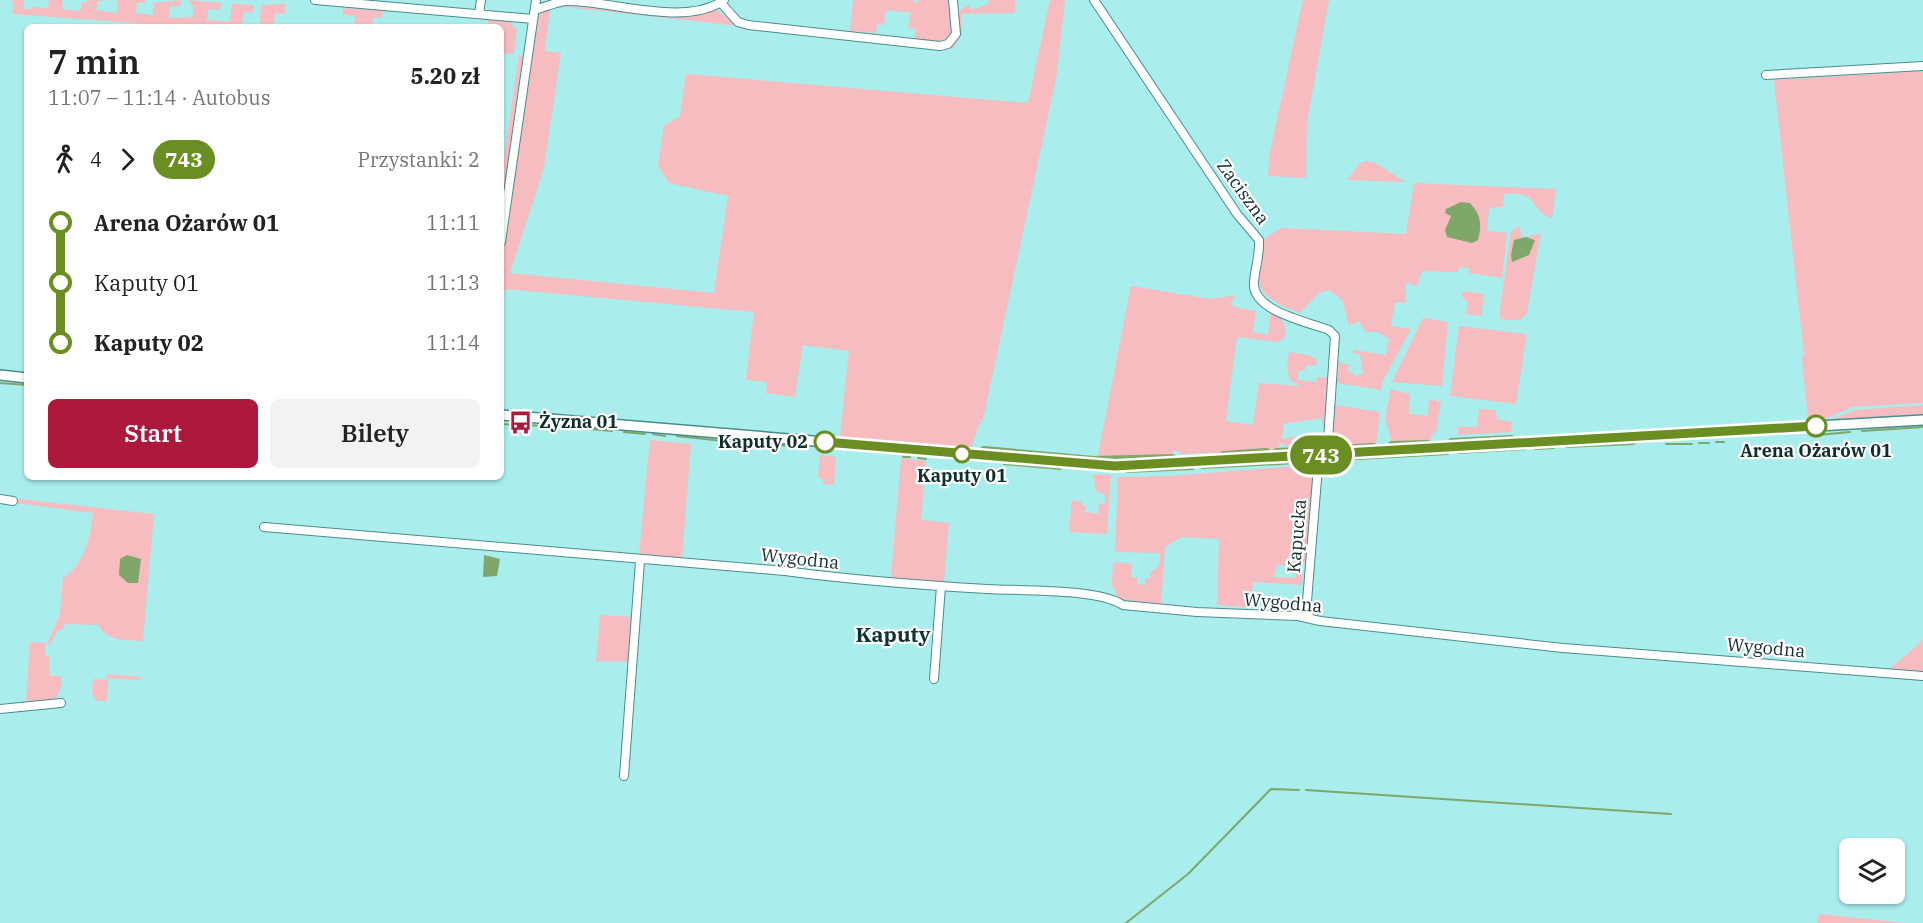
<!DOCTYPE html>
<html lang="pl">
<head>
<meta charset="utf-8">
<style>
  body { margin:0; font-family:"IBM Plex Serif",serif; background:#f2f2f2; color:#222; height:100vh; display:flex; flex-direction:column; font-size:22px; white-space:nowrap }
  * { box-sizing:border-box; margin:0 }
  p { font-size:20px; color:#767676 }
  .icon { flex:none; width:33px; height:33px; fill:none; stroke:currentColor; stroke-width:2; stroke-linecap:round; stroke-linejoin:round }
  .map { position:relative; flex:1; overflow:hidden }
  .panel { position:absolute; left:24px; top:24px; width:480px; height:456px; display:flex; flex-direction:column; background:#fff; border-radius:9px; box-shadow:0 2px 4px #0004 }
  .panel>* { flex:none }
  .badge { padding:0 12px; border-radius:20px; font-size:21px; line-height:39px }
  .fabs { position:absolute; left:1839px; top:838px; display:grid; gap:12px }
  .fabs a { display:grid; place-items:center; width:66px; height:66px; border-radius:9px; background:#fff; box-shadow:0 2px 4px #0004; font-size:30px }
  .map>.badge { position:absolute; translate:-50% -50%; box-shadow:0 0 0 3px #fff }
  .legs { display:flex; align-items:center; gap:9px; height:66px; padding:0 24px; font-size:20px }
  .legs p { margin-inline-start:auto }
  .summary { display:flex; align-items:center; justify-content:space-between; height:102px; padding:0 24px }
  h1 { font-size:33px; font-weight:600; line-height:45px }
  .primary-button { display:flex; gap:12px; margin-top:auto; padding:12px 24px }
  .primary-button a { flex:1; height:69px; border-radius:9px; background:#ad193c; color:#fff; font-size:24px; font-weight:600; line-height:69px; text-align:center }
  .primary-button a+a { background:#f2f2f2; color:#222 }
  ul { padding:0 24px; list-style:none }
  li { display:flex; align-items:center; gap:21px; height:60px; font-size:22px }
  li i { display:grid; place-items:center; width:9px; height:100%; margin:0 8px; background:currentColor }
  li i::after { content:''; width:15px; height:15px; margin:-8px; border:4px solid; border-radius:50%; background:#fff }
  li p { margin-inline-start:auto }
  li:first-child i { background:linear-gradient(#0000 50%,currentColor 0) }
  li:last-child i { background:linear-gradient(currentColor 50%,#0000 0) }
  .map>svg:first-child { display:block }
</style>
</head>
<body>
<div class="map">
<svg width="1923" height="923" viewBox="0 0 1923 923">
  <rect width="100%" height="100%" fill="#a9eded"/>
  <!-- green -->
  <path fill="#f6bcbf" d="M11,0H24V9H32V7L48,8L49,0H63L62,9L80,11L82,2H87V0H111L98,1L96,10L117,13L118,0H145V3H137L136,13L153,15L154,3L181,0L180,7L170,6L169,18L193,17V6L188,0L221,3L220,10L208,9L207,20L230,22L232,4L254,5L253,13L244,12L242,26L250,27V24L260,25L261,5L285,4V14L275,13L274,25L293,27H188L13,14L14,3Z
    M853,0H913L915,3L920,0H948L953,35L944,42L917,40L915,37L916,29L908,28L911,13L886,10L884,25L877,24L876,33L850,31Z
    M989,0H1015V13L961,14L962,35L953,48L948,49L566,7L550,9L545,51L561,53L544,168L510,273L714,293L728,196L669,183L658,166L664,126L680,116L686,74L1028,103L1050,0H1065L1057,74L983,420H981L971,447L840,437L849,351L803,345L795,397L766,393L767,382L746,380L754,312L505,289L501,321V257L530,55L540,11L567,6L652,14L716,10L740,26L941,48L958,34L960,10L969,5L972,10L988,4Z
    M1303,0H1329L1307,123L1306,178L1268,176L1270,152Z
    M343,8L383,11L382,18L373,17L372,27H354L355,16L343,15Z
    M488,20L509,21L517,30L514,54L501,53V27L488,26Z
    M519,55H523L501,217V179Z
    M1923,71V403L1852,407L1828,418H1808L1802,359L1804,355L1774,80Z
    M1365,161L1376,163L1405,182L1347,180L1359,164Z
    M1414,183L1556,189L1552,218C1535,214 1536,198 1523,195C1517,193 1509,194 1504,194L1503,207L1489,208L1487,231L1507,233L1502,278L1469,273V268L1459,267L1458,272L1422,271L1417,286L1406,283V303L1395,302L1391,326L1411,329L1383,381L1381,390L1337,383L1339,362L1349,365L1348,372L1354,373V376L1363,374L1360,354H1353L1354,350L1386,355L1389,339L1378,332H1366L1359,321L1349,326L1343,301L1329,290L1319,293L1300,313C1251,294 1257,288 1263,240L1281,228L1406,234Z
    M1519,226L1523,238L1514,241L1535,240L1526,237L1541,233L1527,313C1520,323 1512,320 1500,319V310L1511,232Z
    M1131,286L1210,299L1236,295L1231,302L1234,307L1256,311L1253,332L1268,335L1270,316L1273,314C1285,319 1286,325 1285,337L1278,342L1237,337L1226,421L1253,425L1259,383L1300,386L1290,380L1287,368L1289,352L1308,355L1317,360L1316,366L1306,365V369L1298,372V380L1316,382L1317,377L1328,378L1324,425H1322V418L1284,424L1282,439L1321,432L1318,448L1287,449V446L1279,443L1278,454L1216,457V453L1180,454V451H1173V455L1098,456Z
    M1463,291L1484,294L1481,316L1466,314L1468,304L1462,296Z
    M1423,318L1448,322L1442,386L1392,382Z
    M1459,326L1527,334L1516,404L1450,396Z
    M1391,389L1410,394L1409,414L1428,416L1429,399L1441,402L1436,432L1433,433L1430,441L1392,443L1385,418Z
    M1335,405L1380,412L1376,444L1340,446L1333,434Z
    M1923,405V417L1824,422L1856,410Z
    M1479,409L1496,410L1497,419L1512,422L1511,432L1458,435V427H1477Z
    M650,440L691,444L682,560L639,555Z
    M820,455L836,457L834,485L823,484V480L818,477Z
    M901,458L926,461L921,520L949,523L944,582L891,578Z
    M1297,466L1315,474L1305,563L1285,562L1284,565H1277L1274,577L1294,578L1297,573H1303L1302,585L1253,582L1251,608L1217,605L1219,539L1182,537L1165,547L1161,606L1118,598L1112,585L1113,562L1132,564L1131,577L1137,578V584L1145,585V578H1150L1151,572L1159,566L1160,553L1115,552L1118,477L1170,476Z
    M1093,474L1111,475L1107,534L1069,532L1072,500L1081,502L1083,506L1087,505L1084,514L1088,512L1098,514L1099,503L1105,504V495L1096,491Z
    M0,497L154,514L143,641C128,640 104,641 99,625L65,624L63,629L58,630L50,644H47L60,614L63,578C84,566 91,536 93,513L0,501Z
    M600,615L635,617L631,662L596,661Z
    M1923,639V673L1888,670L1919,644Z
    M30,642L45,643V656H49V675L62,677C60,705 50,701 26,704Z
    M107,674L141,677L140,680L108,678L107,701H97L92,693L93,679L106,680Z
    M1819,914L1906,923H1817Z"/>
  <!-- water -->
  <path fill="#7ea769" d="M1461,202L1470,203C1481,215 1482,224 1478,240L1472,243L1447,237L1445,230L1451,216L1445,213L1446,209Z
    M1526,237L1535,240L1529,255L1512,262L1511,255L1514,240Z
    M127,555L141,559L138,583H128L119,575L120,559Z
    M484,555L500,559L497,576L483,577Z"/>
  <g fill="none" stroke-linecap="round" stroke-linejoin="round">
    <!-- stream -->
    <path stroke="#7ea769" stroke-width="2" d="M0,383L27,385
      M501,424L546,426
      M556,426L612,431
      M1862,431L1923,427
      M624,432L645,434
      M653,434L665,436
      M1819,435L1850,432
      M677,436L723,441
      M729,442L739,443
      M1716,442H1724
      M749,443H753
      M1699,443H1709
      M766,444L805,447
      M1666,444H1692
      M1567,447L1634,444
      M1535,449L1554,448
      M1458,453L1526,449
      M903,457H910
      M918,458L926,459
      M1321,461L1448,454
      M1004,464L1061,469
      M1202,468L1315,462
      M1127,472L1193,469
      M1306,790L1671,814
      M1126,923L1188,874L1271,789L1299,790"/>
    <!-- canal -->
    <path stroke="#7ea769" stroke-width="8" d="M1452,442L1511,439
      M1392,445L1427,444
      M1338,449L1373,447
      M984,450L1094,460L1172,458
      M1277,452L1318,450
      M1224,455L1266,452"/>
    <defs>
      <path id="minor" d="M315,0L533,19
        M1094,0L1237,214L1259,240C1260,255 1255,268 1254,282C1251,311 1308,322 1329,330L1335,336L1327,455
        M721,3L738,22L748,25L940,46L948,44L956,34L953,0
        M535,10C545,7 556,2 566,1C610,0 685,28 724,0
        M479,14L481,0
        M1766,75L1923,66
        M501,242L536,0
        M0,499L13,501
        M264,527L785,571C852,580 919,585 987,589C1021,591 1097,588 1123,605L1197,612L1298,616L1320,621L1563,648L1923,676
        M1309,618L1307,601L1319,455
        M934,679L941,586
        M0,709L61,703
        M624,776L640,561"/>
      <path id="tertiary" d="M0,375L27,378
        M501,415L1115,466L1923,420"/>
    </defs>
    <!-- minor casing -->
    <use href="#minor" stroke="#4a8c8c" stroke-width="10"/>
    <!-- tertiary casing -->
    <use href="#tertiary" stroke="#4a8c8c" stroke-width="12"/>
    <!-- minor -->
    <use href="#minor" stroke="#fff" stroke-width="8"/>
    <!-- tertiary -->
    <use href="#tertiary" stroke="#fff" stroke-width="9"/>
  </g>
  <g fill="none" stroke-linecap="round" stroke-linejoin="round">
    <defs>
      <path id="line-1" d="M825,442L1115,466L1816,426"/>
    </defs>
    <!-- line-1 casing -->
    <use href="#line-1" stroke="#fff" stroke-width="14"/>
    <!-- line-1 -->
    <use href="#line-1" stroke="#6b8e23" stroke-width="9"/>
  </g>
  <!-- icons -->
  <defs>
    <symbol id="bus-bare" viewBox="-9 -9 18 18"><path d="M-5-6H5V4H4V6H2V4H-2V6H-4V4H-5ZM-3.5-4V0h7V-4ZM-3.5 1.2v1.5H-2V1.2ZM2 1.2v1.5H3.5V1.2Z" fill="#ad193c" stroke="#fff" stroke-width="2.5" paint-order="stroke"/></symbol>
  </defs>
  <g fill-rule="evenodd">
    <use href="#bus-bare" x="504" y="406" width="33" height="33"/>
  </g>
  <!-- markers -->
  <g fill="#fff" stroke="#6b8e23" stroke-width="3">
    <circle cx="1816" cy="426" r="10"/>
    <circle cx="825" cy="442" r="10"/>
    <circle cx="962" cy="454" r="8"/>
  </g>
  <g text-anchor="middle" stroke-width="4.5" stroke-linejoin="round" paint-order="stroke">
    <!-- street labels -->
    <g font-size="18" fill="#112e2e" stroke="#fff">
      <text transform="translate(1243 192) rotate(54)" y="6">Zaciszna</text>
      <text transform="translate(1297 536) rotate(-85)" y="6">Kapucka</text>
      <text transform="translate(800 559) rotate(6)" y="6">Wygodna</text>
      <text transform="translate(1283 603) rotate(5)" y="6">Wygodna</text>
      <text transform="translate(1766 648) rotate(5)" y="6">Wygodna</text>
    </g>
    <!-- poi labels -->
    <g font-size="18" font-weight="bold" fill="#112e2e" stroke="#fff" text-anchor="start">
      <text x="539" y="428">Żyzna 01</text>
    </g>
    <!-- stop labels -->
    <g font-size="18" font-weight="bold" fill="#112e2e" stroke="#fff">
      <text x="808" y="448" text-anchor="end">Kaputy 02</text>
      <text x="1816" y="457">Arena Ożarów 01</text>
      <text x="962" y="482">Kaputy 01</text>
    </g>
    <!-- quarter labels -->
    <g font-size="21" font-weight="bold" fill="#0f3333" stroke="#fff">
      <text x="893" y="642">Kaputy</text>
    </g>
  </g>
</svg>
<div class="fabs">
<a><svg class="icon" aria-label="layers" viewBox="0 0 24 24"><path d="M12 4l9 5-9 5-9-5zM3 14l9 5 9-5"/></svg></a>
</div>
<b class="badge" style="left:1321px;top:455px;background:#6b8e23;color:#fff">743</b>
<section class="panel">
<div class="summary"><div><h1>7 min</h1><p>11:07 – 11:14 · Autobus</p></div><b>5.20 zł</b></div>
<div class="legs"><svg class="icon" aria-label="walk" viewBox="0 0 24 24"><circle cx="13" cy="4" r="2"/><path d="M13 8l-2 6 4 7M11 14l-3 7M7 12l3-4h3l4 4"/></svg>4<svg class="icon" aria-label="forward" viewBox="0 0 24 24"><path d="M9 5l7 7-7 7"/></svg><b class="badge" style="background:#6b8e23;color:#fff">743</b><p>Przystanki: 2</p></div>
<ul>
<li><i style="color:#6b8e23"></i><b>Arena Ożarów 01</b><p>11:11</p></li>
<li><i style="color:#6b8e23"></i><span>Kaputy 01</span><p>11:13</p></li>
<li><i style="color:#6b8e23"></i><b>Kaputy 02</b><p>11:14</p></li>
</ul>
<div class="primary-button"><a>Start</a><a>Bilety</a></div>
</section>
</div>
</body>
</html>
